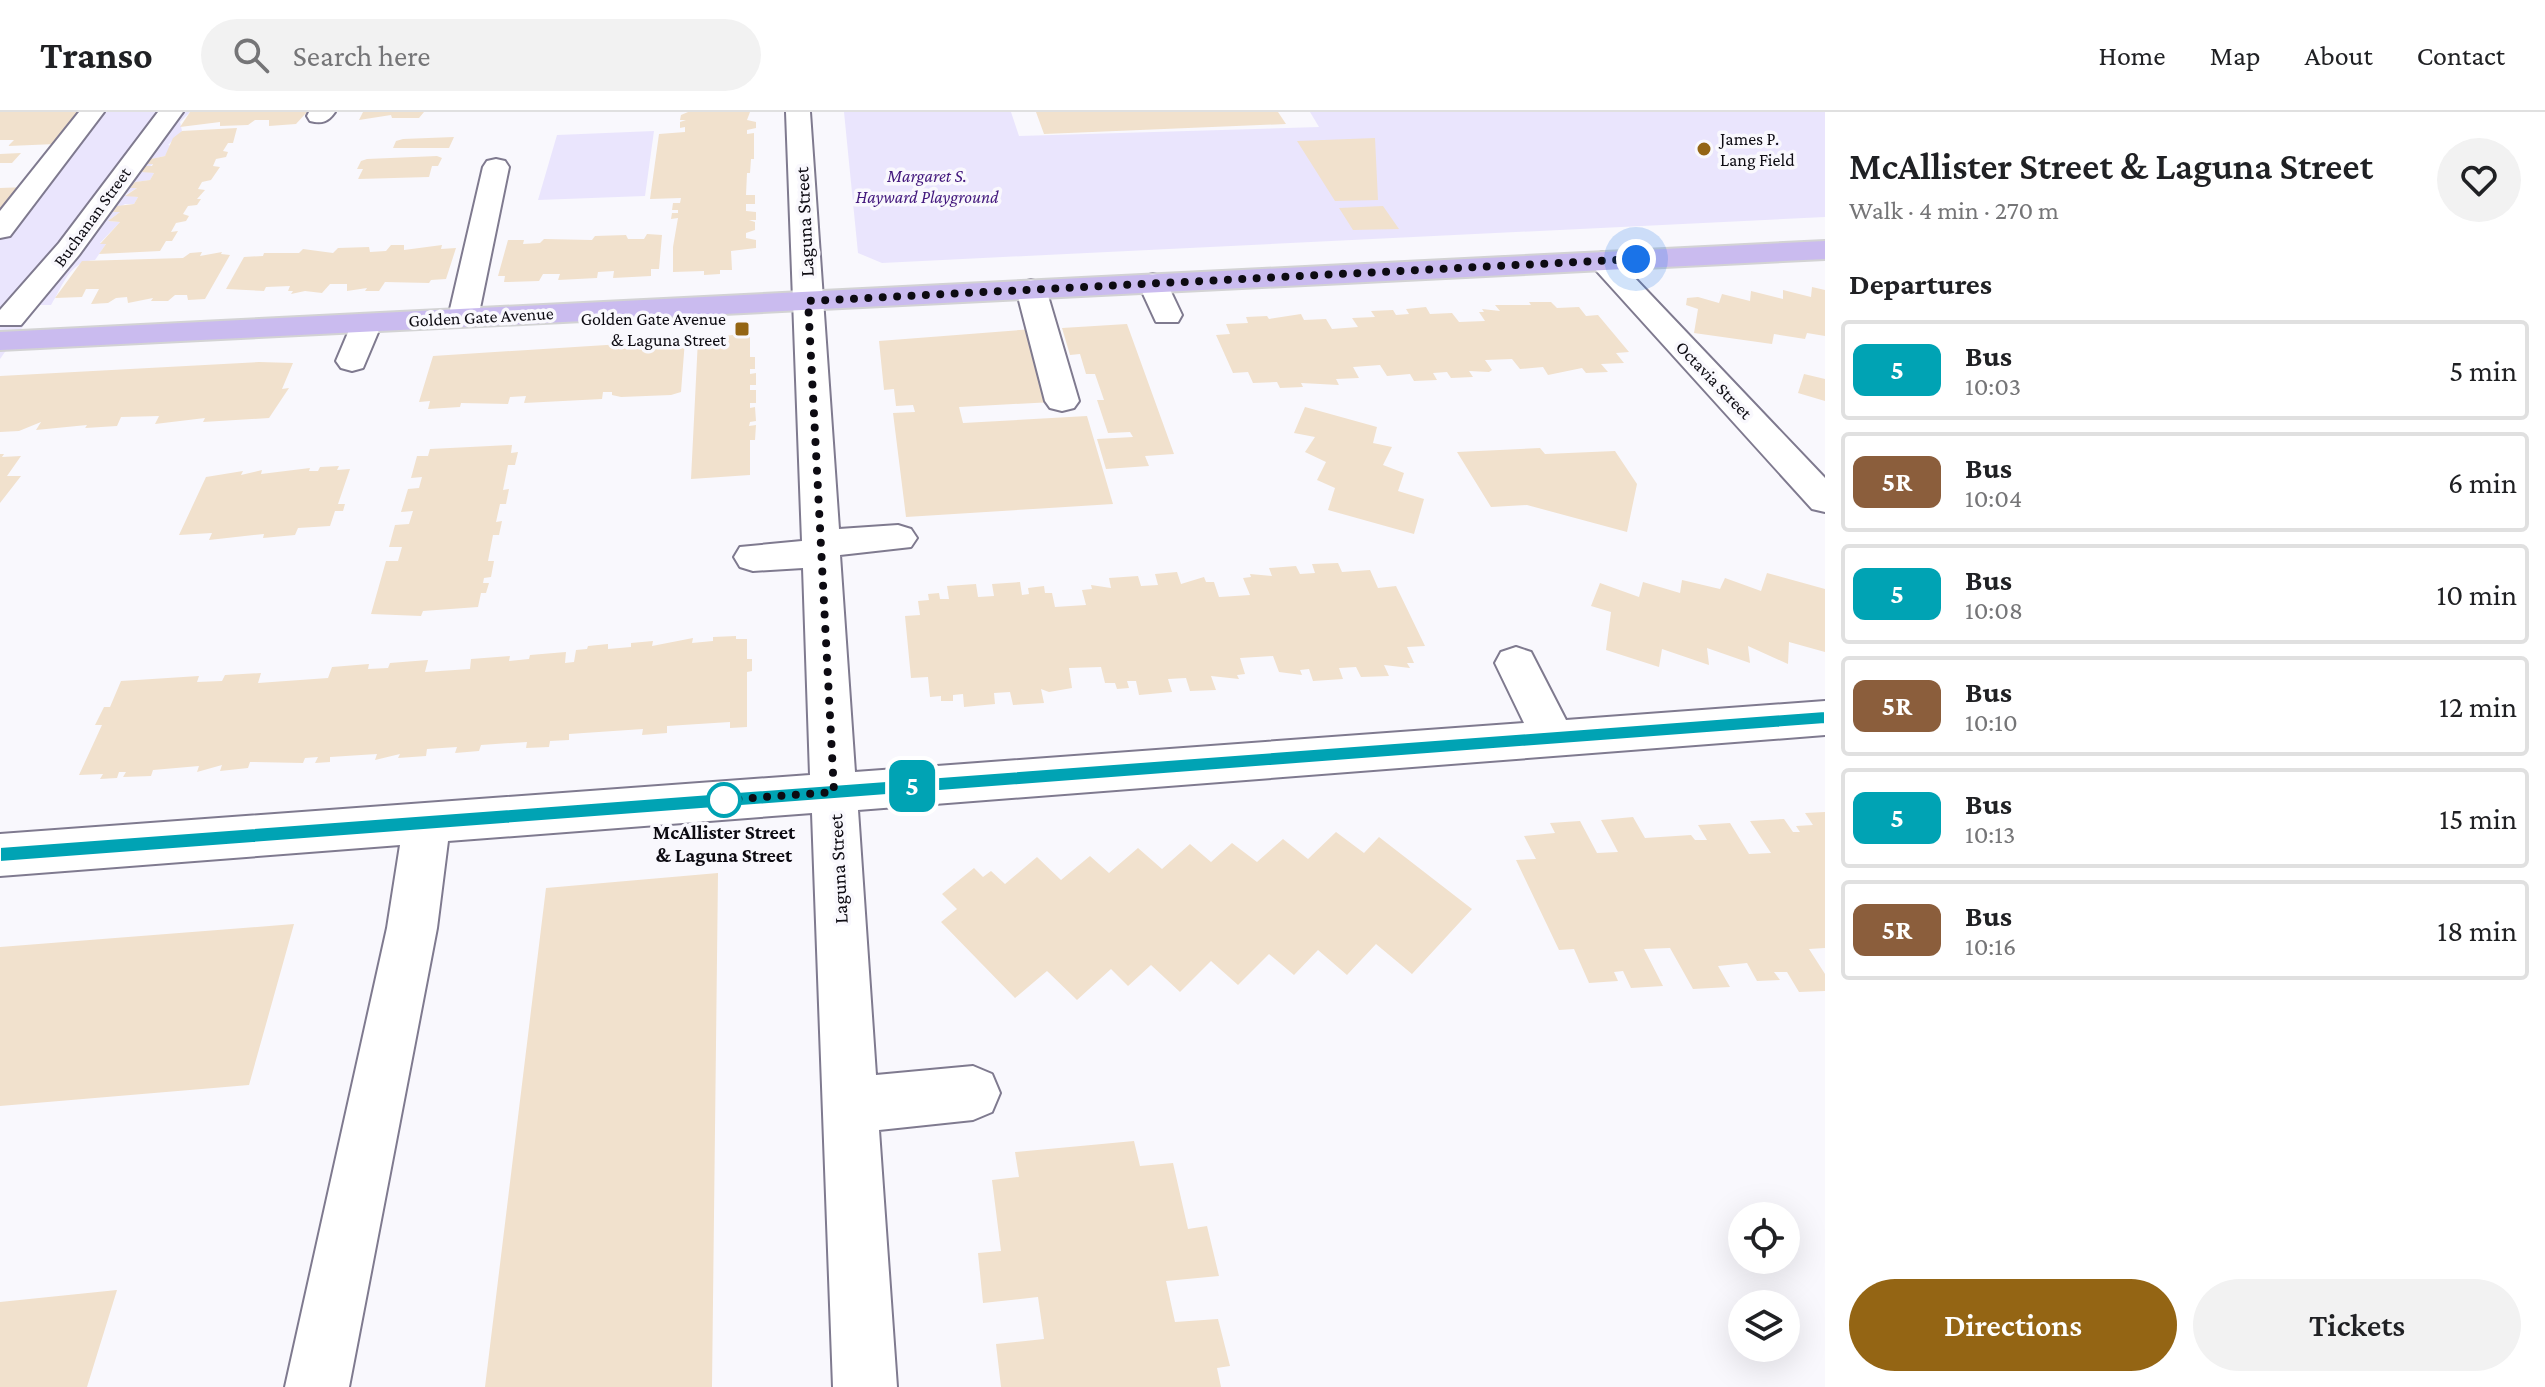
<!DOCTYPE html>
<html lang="en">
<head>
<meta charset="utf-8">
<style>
  body { margin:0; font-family:"Crimson Pro",serif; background:#f2f2f2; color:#202124; height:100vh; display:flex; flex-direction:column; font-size:30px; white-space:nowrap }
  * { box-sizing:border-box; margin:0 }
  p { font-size:26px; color:#757577 }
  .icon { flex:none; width:44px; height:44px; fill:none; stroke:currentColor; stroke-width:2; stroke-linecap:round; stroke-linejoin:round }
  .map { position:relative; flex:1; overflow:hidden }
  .panel { display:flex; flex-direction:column; background:#fff; width:720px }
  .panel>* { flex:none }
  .badge { padding:0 16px; border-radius:12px; font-size:28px; line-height:52px }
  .controls { position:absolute; left:1728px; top:1090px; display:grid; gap:16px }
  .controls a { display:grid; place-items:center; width:72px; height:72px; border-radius:50%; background:#fff; box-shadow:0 8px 32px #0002; font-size:40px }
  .you { position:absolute; width:40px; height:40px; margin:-20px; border:6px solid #fff; border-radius:50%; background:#1a73e8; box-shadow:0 0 0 12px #1a73e833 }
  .map>.badge { position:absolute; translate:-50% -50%; box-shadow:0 0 0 4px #fff }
  h2 { padding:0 24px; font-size:30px; line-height:72px }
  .round { display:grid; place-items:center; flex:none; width:84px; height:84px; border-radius:42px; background:#f2f2f2 }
  .headline { display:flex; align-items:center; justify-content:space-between; height:136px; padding:0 24px }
  h1 { font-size:38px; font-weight:600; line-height:60px }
  .cta { display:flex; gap:16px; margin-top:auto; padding:16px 24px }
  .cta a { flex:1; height:92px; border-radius:48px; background:#946514; color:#fff; font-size:32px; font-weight:600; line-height:92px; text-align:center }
  .cta a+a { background:#f2f2f2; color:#202124 }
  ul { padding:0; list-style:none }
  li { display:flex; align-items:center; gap:24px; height:100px; margin:0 16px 12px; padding:0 8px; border:4px solid #e0e0e0; border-radius:8px }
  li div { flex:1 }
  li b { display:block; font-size:30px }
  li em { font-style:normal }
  li .badge { min-width:88px; font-weight:700; text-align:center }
  header { display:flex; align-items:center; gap:48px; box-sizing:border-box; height:112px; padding:0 40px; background:#fff; border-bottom:2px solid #e0e0e0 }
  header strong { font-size:38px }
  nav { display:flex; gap:44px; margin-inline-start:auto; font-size:28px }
  .search { width:560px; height:72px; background:#f2f2f2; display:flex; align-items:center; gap:20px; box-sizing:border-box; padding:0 28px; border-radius:44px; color:#757577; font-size:30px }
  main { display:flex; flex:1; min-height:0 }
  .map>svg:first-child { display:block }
</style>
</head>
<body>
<header>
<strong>Transo</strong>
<div class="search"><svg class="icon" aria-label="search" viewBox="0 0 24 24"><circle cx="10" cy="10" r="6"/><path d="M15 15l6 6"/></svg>Search here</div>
<nav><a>Home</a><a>Map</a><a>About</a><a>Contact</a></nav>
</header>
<main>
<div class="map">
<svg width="1825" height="1275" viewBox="0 0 1825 1275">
  <rect width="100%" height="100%" fill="#f9f8fd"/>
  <!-- green -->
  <path fill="#eae5fd" d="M86,0H190L180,10L182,19L168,33L172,34L165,44L151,47L148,51L153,52L142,59L154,61L150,68L135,70L131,76H137L125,83L138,85L134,92H125L114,99L120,100L108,109L120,110L100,131L106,132L95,148C69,149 63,174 51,193H38L0,247V110Z
    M844,0H1011L1019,24L1319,15L1310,0H1825V105L882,151L858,141Z
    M654,19L645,84L538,88L557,23Z"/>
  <!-- building -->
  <path fill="#f1e1cd" d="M0,0H80L56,32L8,34L14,28H0Z
    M190,0H307L296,12L269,14V8H255L248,13L220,14V10L180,15Z
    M363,0H424L419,6H392L391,3L359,8Z
    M688,0H750L747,8L756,10V16L747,18V22L754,21V47H751L750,61H747L746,83H755V92H746V99L756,100V108H749L755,110V118L746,121V126L756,128V136L731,139L732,158H720V162L704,163V159L673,160V135L678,106L671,107L672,101H678V98H672L673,91H680L681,86L650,87L659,22L685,20V15L680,16V10L686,8H680L681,3Z
    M1036,0H1278L1286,12L1044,22Z
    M237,16L233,31H228L223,39L228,40L226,45L216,47L213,54L220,55L211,68L202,70L198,77L205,78L197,87H201L197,93L188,94L183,102L189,104L186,109L176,111L171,120L178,119L172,129H166L160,139L99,142L106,132H100L120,110L108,109L120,100H113L117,94L134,92L138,85L125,84L137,76H130L135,70L150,68L154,61L142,60L145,54H152L153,52H147L151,47L165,44L173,26L182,19Z
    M454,25L449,36H393L396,29L403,27Z
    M1375,26L1378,88L1335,89L1297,29Z
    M21,41L12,51H0V42Z
    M437,44L442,46L438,54H432L429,65L358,67L363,57H357L361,49L367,47Z
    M27,75L0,110V76Z
    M1383,94L1399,117L1353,118L1339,96Z
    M647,122L662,123L659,157H651V164L613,166L614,159L598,160L597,166L558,168L560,162H543L539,169L508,170H504L505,164H498L508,128H524L523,132L540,131L544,127L592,128L595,124L626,123L628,127H644Z
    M391,133H404V138L442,133L441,137L456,136L446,167L431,168L429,171L385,170L379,179H365L367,176L347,179V172H330L322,181L305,179L291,182L293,179H288L290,174L266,175L264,179L226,177L244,145L263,144L264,141H299L303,137L333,141L338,136L369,135L370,140L386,139Z
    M202,140L200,144L222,140L221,142L230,143L205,187L188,188L187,183H175L168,189H151L153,186L128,191L127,185L116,186L108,191L91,192L99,177H86L82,185L55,186L82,149L183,146L190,141Z
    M1812,175L1825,178V224L1807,221L1805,227L1774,222L1772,232L1694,221L1698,197L1686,193L1687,186L1698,185L1719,191L1722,182L1750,189L1751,179L1783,187V178L1811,185Z
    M1529,190H1551L1557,196L1579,195L1586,204L1598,203L1629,240L1616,241L1624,251L1601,252L1608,260L1586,261L1582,256L1548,263L1543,255L1520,257L1512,247L1485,248L1492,258L1489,260L1469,259L1473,265L1451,266L1447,260L1433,261L1437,268L1414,269L1410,262L1387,264L1380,253L1353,255L1359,266L1336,267L1339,273L1301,271L1303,275L1280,276L1277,270L1253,271L1248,260L1233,261L1216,223L1230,222L1226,212L1248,211L1246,205L1267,204L1269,207L1301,202L1304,208L1326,207L1332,217L1358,215L1352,206L1375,205L1371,199L1393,198L1396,203L1409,202L1406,197L1426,195L1430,202L1452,201L1459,210L1485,209L1479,200H1484L1482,197L1500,199L1495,193H1531Z
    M1127,212L1174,342L1145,344L1149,354L1106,357L1097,327L1133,325L1130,320L1108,321L1097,288H1104L1095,262H1086L1080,242L1070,243L1062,216Z
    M1033,217L1053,290L959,295L963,311L1087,304L1113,392L906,405L893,301L915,300L913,293L896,294L894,277L884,278L879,229Z
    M750,221V245H755V257H750V262L756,261V273H750V278H756V291H750V296L755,295L756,309L750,310L749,314L756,313L755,328H750V363L691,367L698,227Z
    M685,228L681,280L671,283L621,285L612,283V280H603L602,287L524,291L526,284L510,285L508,292L461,291L460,295L428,297L430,289L419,290L433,244Z
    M259,250L293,251L282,277L289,276L269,306L203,310L205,306L155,312L159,304L121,305L117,314L85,316L87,313L36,318L41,310L19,319L0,320V264Z
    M1804,262L1825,267V289L1798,281Z
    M1305,295L1377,315L1373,331L1392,335L1383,353L1404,361L1398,379L1424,387L1414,422L1328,398L1335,376L1317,368L1326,350L1305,340L1315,325L1294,321Z
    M512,333L511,341L518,340L515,353H508L503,378L509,377L506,392H500L496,410L502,409L499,423H493L488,449H494L491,465L484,466L483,471H489L486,481H481L478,495L423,499L421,504L371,502L386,449H398L402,435H389L395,413L409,412L413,399L401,400L408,377L419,376L422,365L411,366L417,344H428L430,337Z
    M1540,336L1545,342L1615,339L1637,372L1627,420L1527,393L1491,395L1457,340Z
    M0,342H4L2,345L21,344L7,364H21L0,391Z
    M339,354L337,358L350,357L338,392H345L343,399H335L330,414L298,416L295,423L263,426L264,422L209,428L212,421L179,423L206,365L243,359L241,363L262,358L261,362L310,356L309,359H318L320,355Z
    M1338,451L1342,460L1370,458L1378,476L1396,474L1425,534L1407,535L1414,551H1407L1410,556L1384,553L1389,564L1361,565L1356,555L1339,556L1343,567L1313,569L1309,557L1300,558L1302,563L1279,560L1273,544L1240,546L1245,562L1237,563L1239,567L1211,564L1216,578L1190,579L1186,566L1168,567L1172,580L1139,583L1136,569H1127L1129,576L1117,577L1115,571H1105L1101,555L1069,556L1072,576L1049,580L1041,577L1044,591L1013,593L1010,580L994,581L995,592L964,595L963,582L953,583V589H941V584L930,585L928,565L911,566L905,504L920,503L918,489L929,488L928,482L939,481L940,487H949L947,474L976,472L978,485L994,484L992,472L1020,470L1022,483L1029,482L1028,476L1044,474L1045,481H1052L1055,495L1086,493L1082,478L1092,477L1091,473L1111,476L1109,466L1138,464L1141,474L1158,473L1155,462L1177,460L1181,472L1204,465L1206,470H1214L1219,485L1235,484L1250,483L1243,466L1251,465L1250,462L1272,464L1269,456L1296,454L1300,462L1315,461L1312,452Z
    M1767,461L1825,477V540L1789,530L1788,552L1748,534L1750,551L1707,536L1709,553L1662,537L1659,555L1606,538L1611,500L1591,494L1600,471L1639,485L1643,470L1680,481L1682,468L1720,477L1725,466L1761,479Z
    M736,524V527H747V547H752V559L747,560V615L730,616V610L667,614V621L642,623L643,617L569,622V628L550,629L549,635L526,636L527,630L481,633L479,639L455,641L457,635L427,637L426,644L398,646L400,642L375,648L377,642L330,645V650L315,651L318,645L305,646L303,651L250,650L248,656L220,659L222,653L197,660L199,654L153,658L151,664L123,665L126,660H119L117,666L100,667L103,662L79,663L102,613H95L104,595H110L121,569L199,564L197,570L222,569L225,563L261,561L258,571L328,566L332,555L369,552L368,557L388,556L390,551L428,548L425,560L470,557L471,547L510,544L509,549L529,547L530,543L566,540L565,551L574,550L576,538L587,537L588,534L608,532V537L631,535V531L653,529L652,534L693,526L692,531L713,529V525Z
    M1825,700V836L1809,837L1825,862V879L1799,880L1787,860H1774L1780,868L1757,869L1747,851L1718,854L1730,875L1693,877L1670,836L1644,837L1663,874L1631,876L1623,859L1614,860L1618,869L1589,871L1574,837L1559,838L1516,748L1536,747L1524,724L1555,721L1550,711L1580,709L1597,741L1618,740L1601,708L1633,705L1645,726L1691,723L1695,728H1707L1698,713L1730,711L1749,742L1771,741L1750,709L1784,707L1793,720H1800L1796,714L1813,713L1805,701Z
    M1336,720L1364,741L1379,725L1472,797L1412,862L1376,832L1347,863L1318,838L1294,863L1269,842L1238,873L1211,849L1180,880L1151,853L1128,874L1111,857L1077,888L1047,859L1015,886L941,810L957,797L942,782L974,756L983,765L991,759L1005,772L1037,745L1061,768L1090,744L1109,761L1138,736L1162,757L1190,732L1211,750L1232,731L1257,750L1283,727L1308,747Z
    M718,761L712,1275H485L546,776Z
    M294,812L249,973L0,994V835Z
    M1134,1029L1140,1054L1173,1051L1188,1117L1207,1114L1219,1164L1166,1169L1175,1210L1218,1207L1230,1254L1217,1256L1221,1275H1001L996,1232L1044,1227L1038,1185L983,1191L978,1141L1001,1139L992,1068L1019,1065L1015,1040Z
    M117,1178L87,1275H0V1190Z"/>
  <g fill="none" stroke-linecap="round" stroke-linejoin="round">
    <defs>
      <path id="minor" d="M79,0H104L10,124L0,126V99Z
        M158,0H183L79,143L21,213H0V198L59,131Z
        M309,0H335C328,10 322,12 310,9L307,4Z
        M786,0H810L839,417L898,413L911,417L917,426L911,435L840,443L855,660L1524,611L1495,551L1501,540L1516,535L1531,540L1566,608L1825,589V623L858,698L876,963L973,954L992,962L1000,981L992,1000L973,1008L879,1018L897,1275H833L812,701L448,729L437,816L349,1275H285L387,816L400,733L0,764V722L810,663L803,456L753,459L740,455L734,445L740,435L802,429Z
        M496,47L505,49L509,55L478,206L474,213H452L448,206L483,55L487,49Z
        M1603,140L1613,143L1825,366V400L1812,397L1593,155L1588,149L1593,143Z
        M1153,162L1164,165L1182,203L1178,210H1156L1138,171L1142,165Z
        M1031,168L1042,171L1046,177L1079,289L1074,296L1062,299L1050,296L1045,289L1016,177L1020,171Z
        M366,202L377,204L382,211L363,256L352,259L341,256L336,249L355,204Z"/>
      <path id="major" d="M1825,129V147L0,238V220Z"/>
    </defs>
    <!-- minor casing -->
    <use href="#minor" stroke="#7f7a8f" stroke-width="4"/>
    <!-- major casing -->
    <use href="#major" stroke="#d3d3d4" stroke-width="4"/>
    <!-- minor -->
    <use href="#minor" fill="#fff" fill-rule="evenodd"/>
    <!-- major -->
    <use href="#major" fill="#cabbef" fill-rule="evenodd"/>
  </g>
  <!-- line -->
  <path fill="#00a3b4" stroke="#fff" stroke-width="2" d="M1825,599V612L0,750V735Z"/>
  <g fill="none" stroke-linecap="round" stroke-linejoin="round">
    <!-- walk -->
    <path stroke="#0d0b12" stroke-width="8" stroke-dasharray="0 14.4" d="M724,688L834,680L808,189L1636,147"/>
  </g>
  <!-- markers -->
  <g fill="#946514" stroke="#f9f8fd" stroke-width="3">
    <circle cx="1704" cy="37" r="8"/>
    <rect x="734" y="209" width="16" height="16" rx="4"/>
  </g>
  <circle fill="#fff" stroke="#00a3b4" stroke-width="4" cx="724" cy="688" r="16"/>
  <g text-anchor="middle" stroke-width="7" stroke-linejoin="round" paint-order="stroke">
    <!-- far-poi labels -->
    <g font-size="18" fill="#0d0b12" stroke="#f9f8fd" text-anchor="start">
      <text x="1720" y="33">James P.<tspan x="1720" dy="21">Lang Field</tspan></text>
      <text x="726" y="213" text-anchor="end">Golden Gate Avenue<tspan x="726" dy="21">&amp; Laguna Street</tspan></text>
    </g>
    <!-- far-park labels -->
    <g font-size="18" font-style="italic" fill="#42177c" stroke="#f9f8fd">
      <text x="927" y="70">Margaret S.<tspan x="927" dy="21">Hayward Playground</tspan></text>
    </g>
    <!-- far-street labels -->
    <g font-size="18" fill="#0d0b12" stroke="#f9f8fd">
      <text transform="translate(92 105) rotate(-54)" y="6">Buchanan Street</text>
      <text transform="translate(481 205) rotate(-3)" y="6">Golden Gate Avenue</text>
      <text transform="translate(1714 268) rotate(46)" y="6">Octavia Street</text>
    </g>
    <!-- street labels -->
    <g font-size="20" fill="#0d0b12" stroke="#f9f8fd">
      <text transform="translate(804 110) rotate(-93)" y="7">Laguna Street</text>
      <text transform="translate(838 757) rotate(-93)" y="7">Laguna Street</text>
    </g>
    <!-- stop labels -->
    <g font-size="20" font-weight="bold" fill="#0d0b12" stroke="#f9f8fd">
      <text x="724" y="727">McAllister Street<tspan x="724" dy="23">&amp; Laguna Street</tspan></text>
    </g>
  </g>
</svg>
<div class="controls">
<a><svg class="icon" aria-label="locate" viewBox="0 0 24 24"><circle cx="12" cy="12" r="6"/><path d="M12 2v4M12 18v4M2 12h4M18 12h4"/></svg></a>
<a><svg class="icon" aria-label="layers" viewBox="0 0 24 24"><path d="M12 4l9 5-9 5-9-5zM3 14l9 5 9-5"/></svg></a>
</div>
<div class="you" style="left:1636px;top:147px"></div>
<b class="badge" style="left:912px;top:674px;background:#00a3b4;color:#fff">5</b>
</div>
<section class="panel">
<div class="headline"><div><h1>McAllister Street &amp; Laguna Street</h1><p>Walk · 4 min · 270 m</p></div><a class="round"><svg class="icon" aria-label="heart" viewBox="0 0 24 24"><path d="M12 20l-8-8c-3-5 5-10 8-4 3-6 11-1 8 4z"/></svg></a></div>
<h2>Departures</h2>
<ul>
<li><span class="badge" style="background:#00a3b4;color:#fff">5</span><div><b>Bus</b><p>10:03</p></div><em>5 min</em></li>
<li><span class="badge" style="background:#8b5e3c;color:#fff">5R</span><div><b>Bus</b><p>10:04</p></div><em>6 min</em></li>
<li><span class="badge" style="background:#00a3b4;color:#fff">5</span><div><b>Bus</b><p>10:08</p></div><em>10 min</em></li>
<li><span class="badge" style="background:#8b5e3c;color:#fff">5R</span><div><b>Bus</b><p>10:10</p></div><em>12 min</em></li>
<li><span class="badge" style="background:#00a3b4;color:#fff">5</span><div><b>Bus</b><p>10:13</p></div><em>15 min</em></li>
<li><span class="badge" style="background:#8b5e3c;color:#fff">5R</span><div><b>Bus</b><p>10:16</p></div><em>18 min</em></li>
</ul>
<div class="cta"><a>Directions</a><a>Tickets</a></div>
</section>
</main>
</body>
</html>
